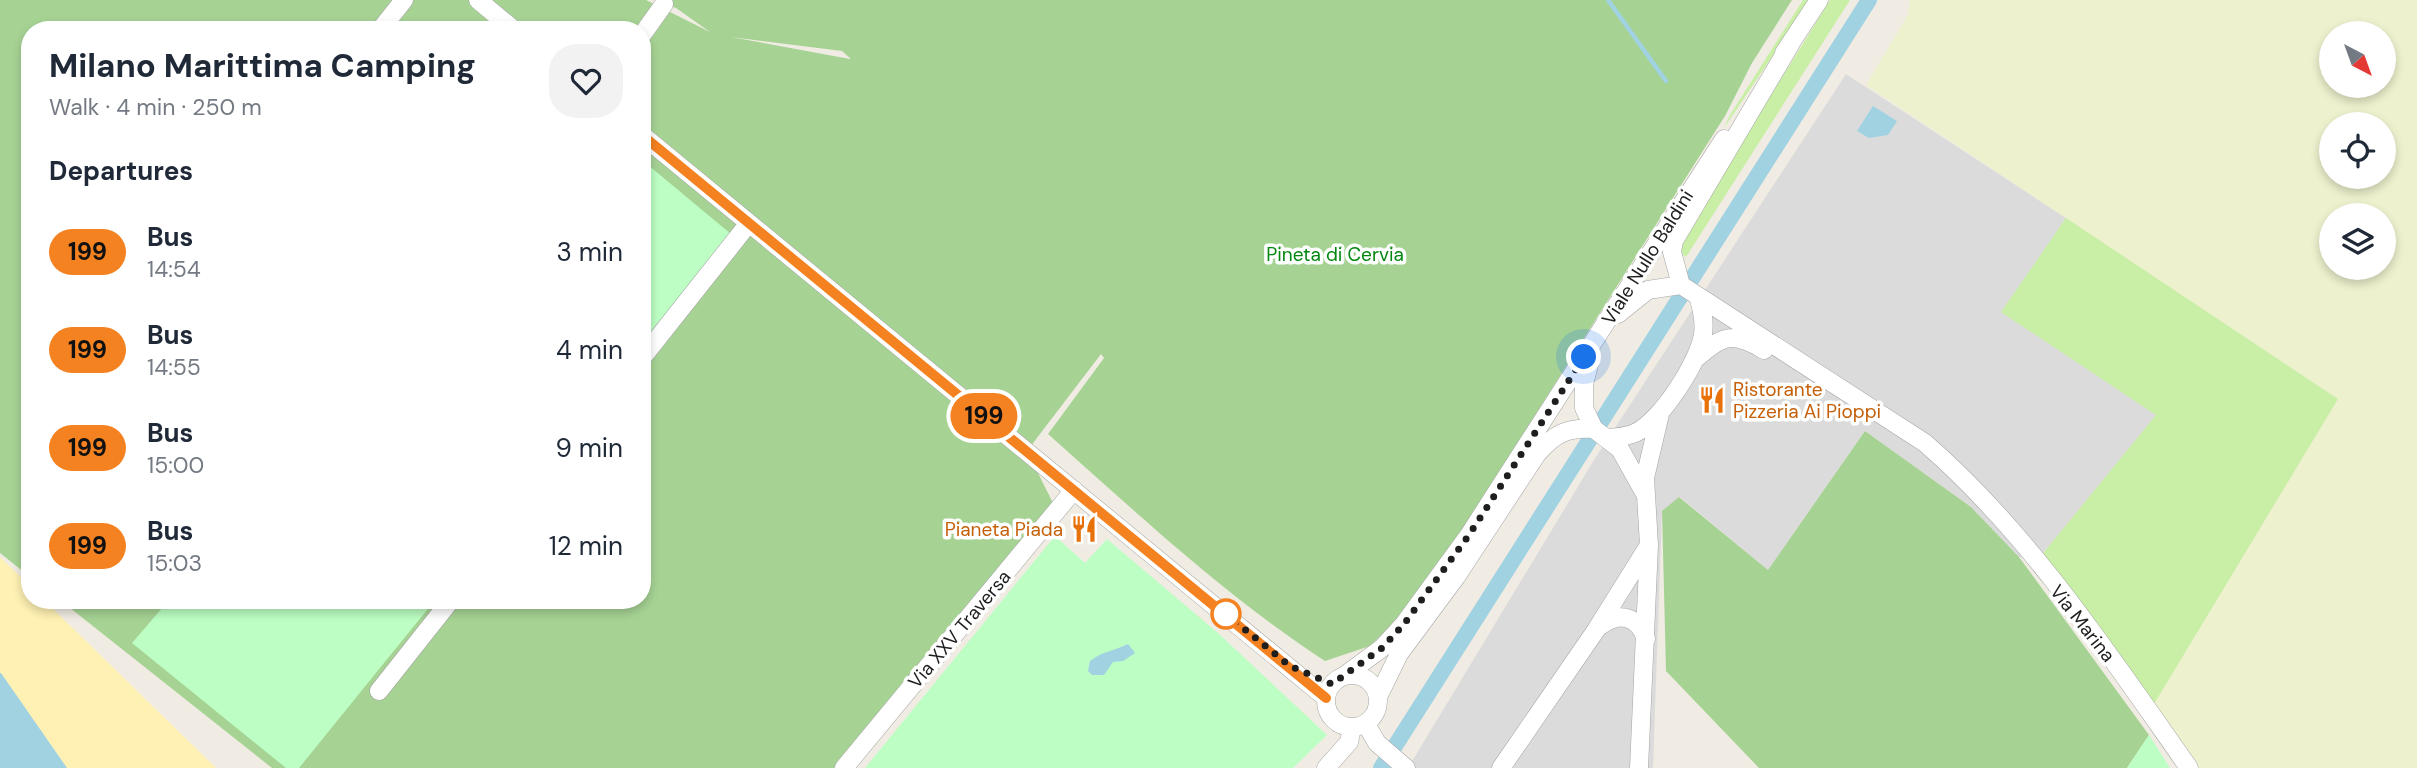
<!DOCTYPE html>
<html lang="en">
<head>
<meta charset="utf-8">
<style>
  body { margin:0; font-family:"DM Sans",sans-serif; background:#f2f2f3; color:#1f2937; height:100vh; display:flex; flex-direction:column; font-size:26px; white-space:nowrap }
  * { box-sizing:border-box; margin:0 }
  p { font-size:23px; color:#747a83 }
  .icon { flex:none; width:38px; height:38px; fill:none; stroke:currentColor; stroke-width:2; stroke-linecap:round; stroke-linejoin:round }
  .map { position:relative; flex:1; overflow:hidden }
  .drawer { position:absolute; left:21px; top:21px; width:630px; height:588px; display:flex; flex-direction:column; background:#fff; border-radius:28px; box-shadow:0 4px 10px #0003 }
  .drawer>* { flex:none }
  .badge { padding:0 14px; border-radius:23px; font-size:24px; line-height:46px }
  .needle { width:46px; rotate:139deg }
  .controls { position:absolute; left:2319px; top:21px; display:grid; gap:14px }
  .controls a { display:grid; place-items:center; width:77px; height:77px; border-radius:50%; background:#fff; box-shadow:0 4px 10px #0003; font-size:35px }
  .you { position:absolute; width:35px; height:35px; margin:-18px; border:5px solid #fff; border-radius:50%; background:#1a73e8; box-shadow:0 0 0 10px #1a73e833 }
  .map>.badge { position:absolute; translate:-50% -50%; box-shadow:0 0 0 4px #fff }
  h2 { padding:0 28px; font-size:26px; line-height:63px }
  .round { display:grid; place-items:center; flex:none; width:74px; height:74px; border-radius:28px; background:#f2f2f3 }
  .summary { display:flex; align-items:center; justify-content:space-between; height:119px; padding:0 28px }
  h1 { font-size:33px; font-weight:700; line-height:52px }
  ul { padding:0; list-style:none }
  li { display:flex; align-items:center; gap:21px; height:98px; padding:0 28px }
  li div { flex:1 }
  li b { display:block; font-size:26px }
  li em { font-style:normal }
  li .badge { min-width:77px; font-weight:700; text-align:center }
  .map>svg:first-child { display:block }
</style>
</head>
<body>
<div class="map">
<svg width="2417" height="768" viewBox="0 0 2417 768">
  <rect width="100%" height="100%" fill="#f0ece3"/>
  <!-- residential -->
  <path fill="#dcdbdb" d="M1846,74L2066,218L2002,312L2157,415L2040,557H2019L1971,507L1865,431L1768,570L1680,497L1662,511L1653,768H1408L1594,460Z"/>
  <!-- farmland -->
  <path fill="#edf1cd" fill-rule="evenodd" d="M1910,0H2417V768H2197L2154,704L2338,399L1866,85L1908,15ZM2331,33H2384V86H2331ZM2331,124H2384V177H2331ZM2331,215H2384V268H2331Z"/>
  <!-- grass -->
  <path fill="#c8efa5" d="M1803,0H1810L1724,128L1730,115Z
    M1830,0H1850L1686,257L1682,254L1681,240Z
    M2066,218L2338,399L2154,704L2040,557L2156,415L2001,312Z"/>
  <!-- forest -->
  <path fill="#a6d394" fill-rule="evenodd" d="M0,0H646L710,32L676,8L654,0H1792L1752,63L1725,116L1419,598L1370,646L1325,661C1225,596 1137,513 1048,434L1104,358L1101,354L1027,451L1053,503L834,768H272L60,600H642V30H30V577L0,553ZM731,37L842,51L851,59H850Z
    M1865,431L1971,507L2019,557L2149,735L2127,768H1759L1666,671L1662,511L1679,497L1768,570Z"/>
  <!-- sand -->
  <path fill="#fff1b3" d="M0,557L30,586V600H44L216,768H67L0,673Z"/>
  <!-- park -->
  <path fill="#bcfec3" d="M642,160L731,234L642,343Z
    M1055,536L1085,563L1107,539L1218,633L1327,735L1293,768H865Z
    M169,600H435L299,768H286L132,643Z
    M2149,735L2170,768H2127Z"/>
  <!-- water -->
  <path fill="#a0d2e2" d="M1873,106L1897,121L1888,135L1869,138L1857,131Z
    M1128,644L1135,653L1123,661L1113,662L1104,675H1092L1088,671L1090,661C1103,651 1114,651 1128,644Z
    M0,673H1L67,768H0Z"/>
  <g fill="none" stroke-linecap="round" stroke-linejoin="round">
    <!-- stream -->
    <path stroke="#a0d2e2" stroke-width="4.5" d="M1608,0L1666,81"/>
    <!-- canal -->
    <path stroke="#a0d2e2" stroke-width="16" d="M1381,768L1869,0"/>
    <defs>
      <path id="minor" d="M478,0L514,30
        M380,30L404,0
        M642,35L664,4
        M1790,45L1674,241L1672,252L1681,285L1925,443C2029,533 2110,656 2189,768
        M1784,53L1819,0
        M642,135L1326,698
        M1618,314L1648,290L1681,285
        M1591,357L1584,384V408L1594,429L1620,449L1644,492
        M642,358L749,223
        M1694,360C1722,336 1732,330 1764,350
        M1608,438C1617,437 1627,437 1635,433C1661,421 1699,362 1703,334C1705,321 1702,309 1698,296
        M1600,626C1619,611 1638,616 1646,639
        M1326 701a26 26 0 1 1 52 0a26 26 0 1 1-52 0Z
        M1344,676L1382,648L1404,624L1469,535L1724,139
        M379,691L451,600
        M1378,697L1399,654L1456,577L1537,454C1554,434 1567,427 1594,429
        M1366,724L1377,743L1406,768
        M844,768L1074,490
        M1326,768L1349,742L1352,728
        M1501,768L1596,630L1649,545
        M1639,768L1649,545L1645,478L1660,414"/>
    </defs>
    <!-- minor casing -->
    <use href="#minor" stroke="#a5a5a5" stroke-width="19"/>
    <!-- minor -->
    <use href="#minor" stroke="#fff" stroke-width="18"/>
  </g>
  <g fill="none" stroke-linecap="round" stroke-linejoin="round">
    <defs>
      <path id="line" d="M642,135L1326,698"/>
    </defs>
    <!-- line casing -->
    <use href="#line" stroke="#fff" stroke-width="16"/>
    <!-- line -->
    <use href="#line" stroke="#f58220" stroke-width="10"/>
    <!-- walk -->
    <path stroke="#1e1e1e" stroke-width="7" stroke-dasharray="0 12.6" d="M1226,614L1290,666L1332,684L1382,648L1404,624L1469,535L1584,357"/>
  </g>
  <!-- icons -->
  <defs>
    <symbol id="restaurant-bare" viewBox="-9 -9 18 18"><path d="M-5-6h1v4h1v-4h1v4h1v-4h1v5L-1.5 .5V6h-2V.5L-5-1ZM5-6V6H3V1.5H1.5Q1.5-4 5-6Z" fill="#e8710a" stroke="#fff" stroke-width="2.5" paint-order="stroke"/></symbol>
  </defs>
  <g fill-rule="evenodd">
    <use href="#restaurant-bare" x="1693" y="381" width="38" height="38"/>
    <use href="#restaurant-bare" x="1065" y="510" width="38" height="38"/>
  </g>
  <!-- markers -->
  <circle fill="#fff" stroke="#f58220" stroke-width="3.5" cx="1226" cy="614" r="14"/>
  <g text-anchor="middle" stroke-width="7" stroke-linejoin="round" paint-order="stroke">
    <!-- park labels -->
    <g font-size="19" fill="#02870f" stroke="#fff">
      <text x="1335" y="261">Pineta di Cervia</text>
    </g>
    <!-- street labels -->
    <g font-size="19" fill="#1e1e1e" stroke="#fff">
      <text transform="translate(1647 257) rotate(-58)" y="7">Viale Nullo Baldini</text>
      <text transform="translate(2083 623) rotate(52)" y="7">Via Marina</text>
      <text transform="translate(959 629) rotate(-50)" y="7">Via XXV Traversa</text>
    </g>
    <!-- food labels -->
    <g font-size="19" fill="#c56008" stroke="#fff" text-anchor="start">
      <text x="1733" y="396">Ristorante<tspan x="1733" dy="22">Pizzeria Ai Pioppi</tspan></text>
      <text x="1063" y="536" text-anchor="end">Pianeta Piada</text>
    </g>
  </g>
</svg>
<div class="controls">
<a><svg class="needle" viewBox="-14 -14 28 28"><path d="M0-13l5 13h-10z" fill="#e53935"/><path d="M0 13l5-13h-10z" fill="#747a83"/></svg></a>
<a><svg class="icon" aria-label="locate" viewBox="0 0 24 24"><circle cx="12" cy="12" r="6"/><path d="M12 2v4M12 18v4M2 12h4M18 12h4"/></svg></a>
<a><svg class="icon" aria-label="layers" viewBox="0 0 24 24"><path d="M12 4l9 5-9 5-9-5zM3 14l9 5 9-5"/></svg></a>
</div>
<div class="you" style="left:1584px;top:357px"></div>
<b class="badge" style="left:984px;top:416px;background:#f58220;color:#111">199</b>
<section class="drawer">
<div class="summary"><div><h1>Milano Marittima Camping</h1><p>Walk · 4 min · 250 m</p></div><a class="round"><svg class="icon" aria-label="heart" viewBox="0 0 24 24"><path d="M12 20l-8-8c-3-5 5-10 8-4 3-6 11-1 8 4z"/></svg></a></div>
<h2>Departures</h2>
<ul>
<li><span class="badge" style="background:#f58220;color:#111">199</span><div><b>Bus</b><p>14:54</p></div><em>3 min</em></li>
<li><span class="badge" style="background:#f58220;color:#111">199</span><div><b>Bus</b><p>14:55</p></div><em>4 min</em></li>
<li><span class="badge" style="background:#f58220;color:#111">199</span><div><b>Bus</b><p>15:00</p></div><em>9 min</em></li>
<li><span class="badge" style="background:#f58220;color:#111">199</span><div><b>Bus</b><p>15:03</p></div><em>12 min</em></li>
</ul>
</section>
</div>
</body>
</html>
